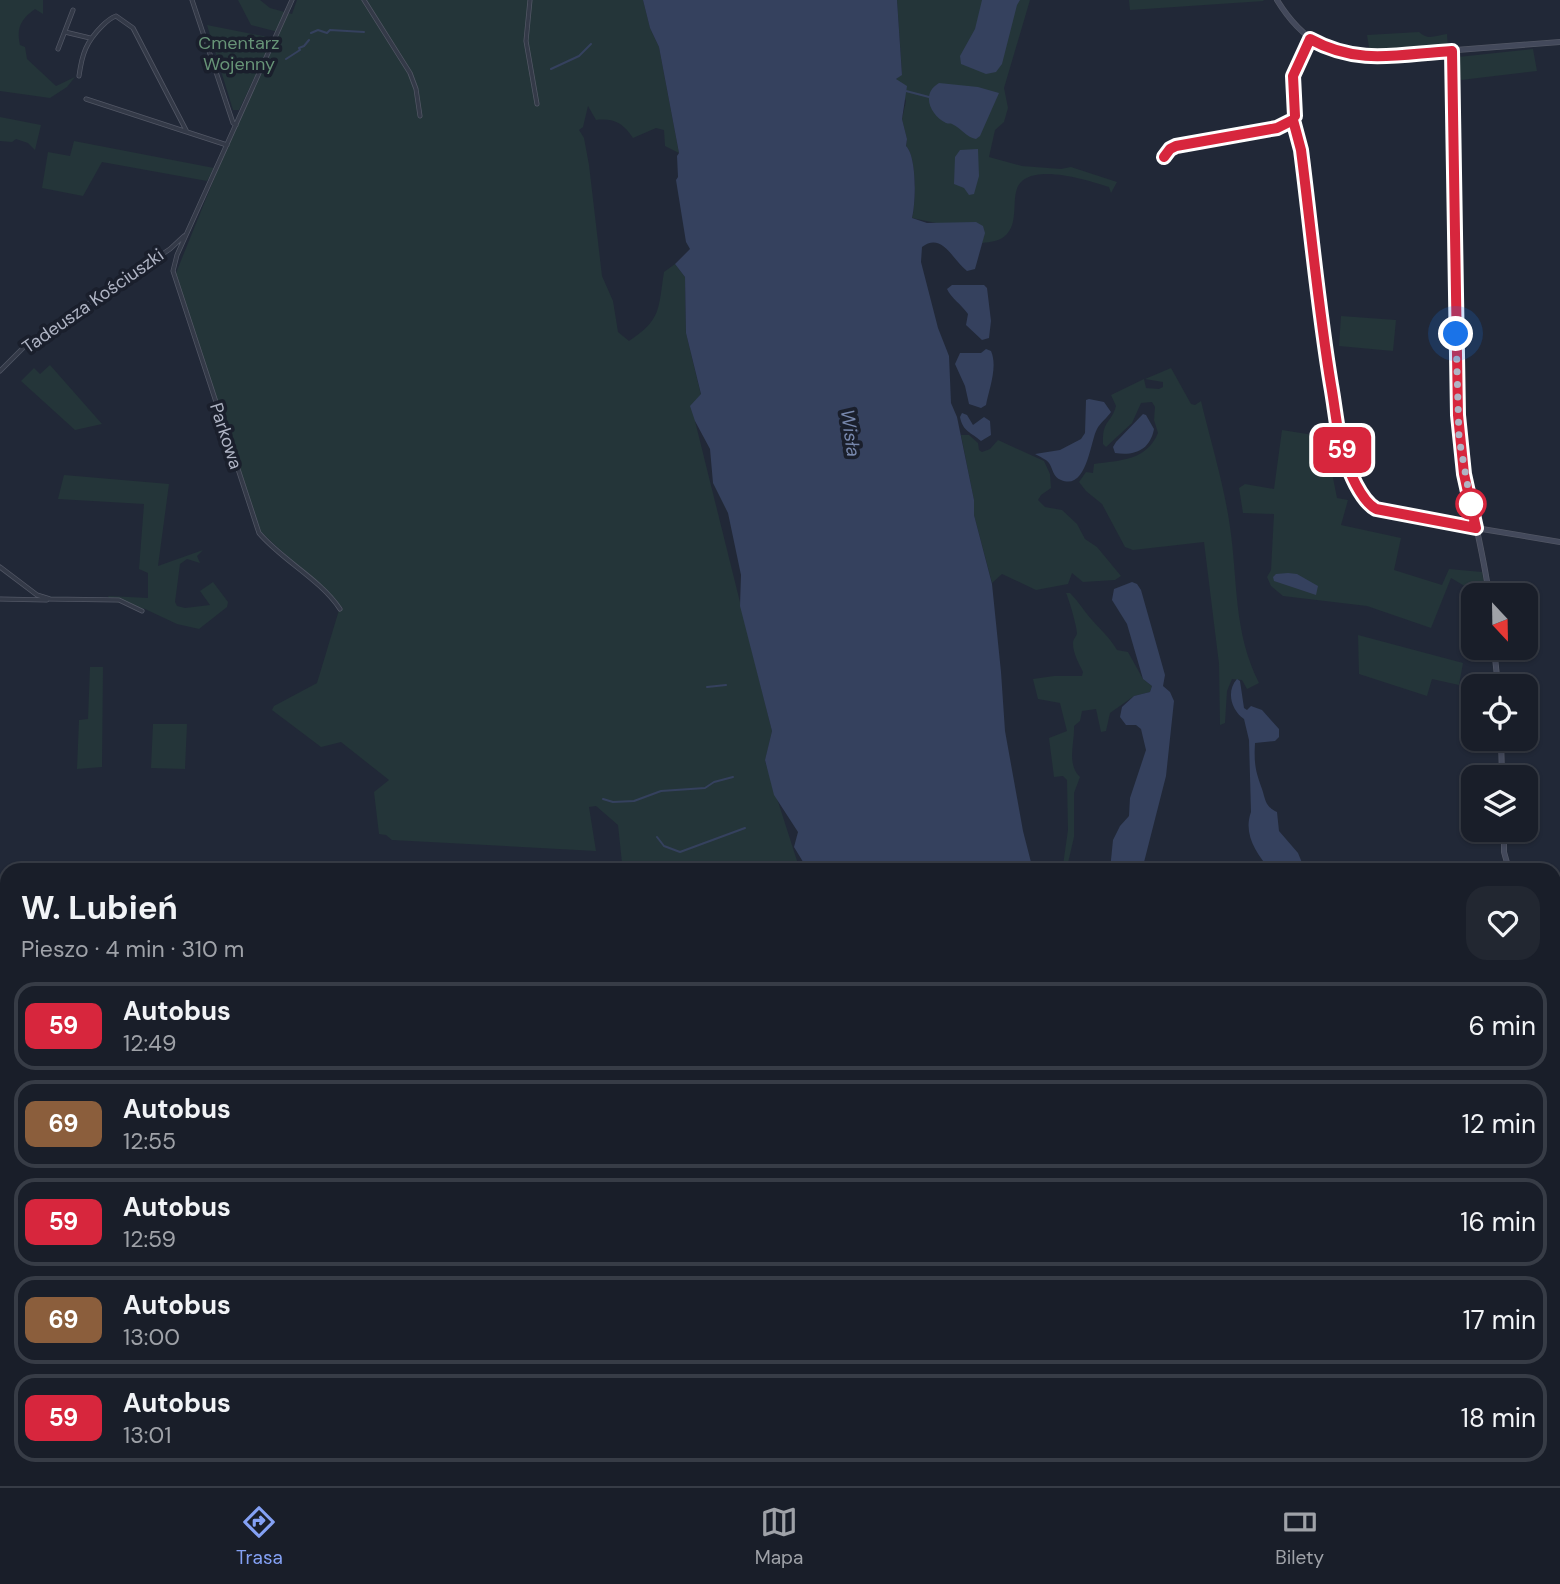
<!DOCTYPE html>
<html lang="pl">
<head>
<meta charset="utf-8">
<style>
  body { margin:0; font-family:"DM Sans",sans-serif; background:#222731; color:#f1f3f6; height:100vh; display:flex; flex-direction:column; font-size:26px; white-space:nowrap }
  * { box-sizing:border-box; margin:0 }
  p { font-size:23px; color:#9fa2a8 }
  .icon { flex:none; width:38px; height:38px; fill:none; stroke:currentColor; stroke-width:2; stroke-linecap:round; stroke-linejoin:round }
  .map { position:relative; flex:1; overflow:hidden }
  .sheet { position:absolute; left:0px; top:863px; width:1561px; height:625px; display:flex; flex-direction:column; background:#191e29; border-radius:21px 21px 0 0; box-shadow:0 2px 5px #0004,0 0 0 2px #373c46 }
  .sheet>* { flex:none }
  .badge { padding:0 14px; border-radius:10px; font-size:24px; line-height:46px }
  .needle { width:46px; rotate:158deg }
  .buttons { position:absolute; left:1461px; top:583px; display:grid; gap:14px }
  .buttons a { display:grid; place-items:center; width:77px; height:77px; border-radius:14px; background:#191e29; box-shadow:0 2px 5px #0004,0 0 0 2px #373c46; font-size:35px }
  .you { position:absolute; width:35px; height:35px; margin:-18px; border:5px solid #fff; border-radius:50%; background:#1a73e8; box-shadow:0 0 0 10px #1a73e833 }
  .map>.badge { position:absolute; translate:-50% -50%; box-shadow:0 0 0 4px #fff }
  .round { display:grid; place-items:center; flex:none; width:74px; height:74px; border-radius:21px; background:#222731 }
  .headline { display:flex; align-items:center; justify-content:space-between; height:119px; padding:0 21px }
  h1 { font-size:33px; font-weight:700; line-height:52px }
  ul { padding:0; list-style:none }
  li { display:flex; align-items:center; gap:21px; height:88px; margin:0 14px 10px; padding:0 7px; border:4px solid #373c46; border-radius:21px }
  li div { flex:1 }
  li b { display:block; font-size:26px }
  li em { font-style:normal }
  li .badge { min-width:77px; font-weight:700; text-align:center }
  .tab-bar { display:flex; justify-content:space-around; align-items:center; height:98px; border-top:2px solid #373c46; background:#191e29; font-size:19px; color:#9fa2a8 }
  .tab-bar a { display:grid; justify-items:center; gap:4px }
  .tab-bar .selected { color:#84a1f4 }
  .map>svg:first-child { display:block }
</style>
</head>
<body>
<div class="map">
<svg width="1560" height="1486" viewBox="0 0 1560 1486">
  <rect width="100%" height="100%" fill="#212837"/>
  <!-- green -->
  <path fill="#243539" d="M0,0H43V14L35,9C21,19 16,28 20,45L25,47L27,59L56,86L75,77L67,87L50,98L0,91Z
    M238,0H260L270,8L292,14L297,0H643L650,28L659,47L679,153L665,146L664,130L656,128L633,138C623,123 614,118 596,120L588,106L583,127L579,130L584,138L589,165L602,276L613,301L618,332L629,341C662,319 658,309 664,272L675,264L685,277L686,333L701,395L695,421L772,731L765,761L800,870H649L622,863L618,825L596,806L589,807L596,851L392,840L386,835L379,834L374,792L389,780L341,742L321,747L272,710L274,706L317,683L339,610L343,608L261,532L176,279V273L218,169L278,32L251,25Z
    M897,0H1030L1004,88L1008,108L1004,122L995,130L989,157L1022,166L1061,169L1071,167L1117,182L1111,193L1109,187C1087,180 1023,159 1016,192C1013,205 1017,223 1007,234C1001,241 991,242 982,243L984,233L912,218C916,203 917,157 906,146L907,139L902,119L906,101L896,79L902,74Z
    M1129,0H1263L1264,1L1130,10Z
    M207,25L273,38L239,110H233Z
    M1419,32C1428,41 1436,35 1447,34L1448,49L1370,53L1367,35Z
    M1533,49L1537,71L1461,80L1458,57Z
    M0,117L41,125L35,150L28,143L16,139L12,142L0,141Z
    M74,141L214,168L207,181L102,162L83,196L42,188L48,152L70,156Z
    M1341,316L1396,320L1393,351L1339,346Z
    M50,365L102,424L75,430L21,381L34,368L40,374Z
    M1171,368L1191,404L1195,405L1201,401C1211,443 1224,484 1230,527C1238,581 1233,631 1259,683L1247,689L1242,680L1232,679L1227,691L1225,723L1220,725L1219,664L1204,542L1133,550L1125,547L1102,504L1086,491L1079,482L1086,472L1093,473L1094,464C1121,460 1146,461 1158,433L1154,420L1155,407L1152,402L1141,403L1132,423L1106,447L1103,444C1102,420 1111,424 1116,406L1111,395L1144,379L1146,388L1159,389L1163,387V382L1145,379Z
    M1282,430L1339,439L1343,458H1329L1337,498L1348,500L1341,525L1401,538L1394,570L1442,585L1449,569L1482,572L1486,595H1480L1451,578L1431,628L1367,606L1283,596L1271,586L1267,577L1271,570L1274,514L1243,513L1239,488L1245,484L1274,489Z
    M961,435H969L978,443L979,450L982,452L990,449L998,440L1044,461L1050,474L1051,488L1041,495L1038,500L1045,507L1062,510L1077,524L1085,539L1097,547L1121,576L1115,580L1083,582L1072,573L1068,584L1036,590L1002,574L992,583L974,515V500Z
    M64,475L169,484L158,566L203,550L197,556L200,563L187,559L180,564L175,602L177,606L185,608L210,605L200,591L213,582L228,602L227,607L199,629L177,624L145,609L111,601L108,596L148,598V573L139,569L144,504L58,499Z
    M1066,593H1070C1079,602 1084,611 1092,620C1101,630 1110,638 1117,650L1128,652L1143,679L1152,686L1150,692L1134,696L1110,713L1106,731L1101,732L1096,709L1082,711L1080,721L1074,726C1075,742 1066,764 1080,777L1074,793V837L1068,863L1063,865L1068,830L1067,780L1063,776L1054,777L1049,738L1067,731L1060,703L1038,699L1033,679L1054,676H1082L1083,672C1079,664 1073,653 1073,644C1073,638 1076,638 1077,633C1077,627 1069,599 1066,593Z
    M1358,635L1463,663L1459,685L1432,679L1427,696L1359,674Z
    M90,667H103L102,767L77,769L79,720L88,719Z
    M153,724H187L185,769L151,768Z
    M0,1193L7,1198V1367L0,1365Z
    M1560,1369V1486H1524L1522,1482L1516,1483L1515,1486H1498L1497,1481L1554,1480V1373Z
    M108,1480H612L613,1481L611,1486H101Z
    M769,1481H938L937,1486H769Z"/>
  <!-- water -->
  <path fill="#35415e" d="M643,0H897L902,75L896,79L907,86L902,119L907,139L906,146C917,157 916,202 912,218L927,223L976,222L983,226L985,233L975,269L967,271C952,259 942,232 922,247L921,262L938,328L949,356L951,403L957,417L974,500V515L992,584L1001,672L1005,731L1023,831L1033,870H808L794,847L798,832L774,795L765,760L772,731L740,606L741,575L728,513L713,483L710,449L695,421L690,406L701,394L686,333L685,277L675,264L690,249L686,242L676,180L678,177L677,156L679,153L659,47L650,28Z
    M982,0H1020L1017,5L1002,64L996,72L986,74L961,64L960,56L975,29Z
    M939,83L978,87L999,93L980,136L976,139C966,137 961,128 952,124C951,123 948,124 946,123C931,116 920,94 939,83Z
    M978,149L979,176L974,194L969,195L964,188L954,184L955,157L960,150Z
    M952,285H984L987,288L991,321L989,338L982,340L966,325L968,314C961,304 951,298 947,289Z
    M986,349L991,351C998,367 989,389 986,405L981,408L969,404L965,386L955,364L960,353H981Z
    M1089,399L1104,402L1111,412C1107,418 1100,423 1097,429C1090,442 1087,491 1061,480C1053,477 1053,469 1049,463C1046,459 1040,457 1035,454L1060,450L1081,439L1085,433L1086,400Z
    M962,413L967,415L973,425L984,417L990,421L991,435L981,441C971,432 963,432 960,417Z
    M1143,414L1146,415L1154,429C1150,450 1135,456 1115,453L1113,447L1116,442Z
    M1288,573L1297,574L1318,586L1316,595L1274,581L1273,577L1276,574Z
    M1132,582L1137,584L1141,590L1165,675L1163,686L1170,692L1174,701L1166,776L1142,870H1110L1113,840L1120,826L1129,816L1130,798L1146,750L1141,729L1136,725H1126L1120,717L1122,707L1134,696L1150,692L1152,686L1143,679L1127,624L1112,600L1114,589Z
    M1237,679L1240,681L1244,708L1247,710L1251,706L1262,710L1279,729V737L1275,741L1255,743C1254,763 1255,770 1262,789C1266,801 1265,806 1277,812L1279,831L1298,853L1305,870H1270C1256,853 1243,834 1251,812L1249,740L1244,719C1231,710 1226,691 1237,679Z
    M1554,1270L1560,1276V1365L1554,1367Z
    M938,1480H1180L1182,1486H937Z"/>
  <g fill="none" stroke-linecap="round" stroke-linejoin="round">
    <!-- stream -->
    <path stroke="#35415e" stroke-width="2" d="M311,33L318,30L327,33L330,30L364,32
      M286,59L300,50L299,48L304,46L309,40
      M551,69L579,56L591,44
      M906,91L929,97
      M707,687L726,685
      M603,799L613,802L634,801L661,791L705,788L714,782L733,777
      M657,837L664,846L680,852L745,828"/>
    <defs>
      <path id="street" d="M192,0L233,123L236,125
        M292,0L177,255L173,271L259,533C283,561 320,579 340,609
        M364,0L410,73L416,89L420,116
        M530,0L526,41L537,104
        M65,32L90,38
        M58,49L73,10
        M79,76C82,54 86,42 102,26C107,21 110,18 116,16L133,28L187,132L227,145
        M86,99L187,132
        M1293,120L1301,150L1323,334L1341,446L1348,465L1362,494L1368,503L1376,509L1476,528
        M1164,157L1170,148L1176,146L1277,128C1307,120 1289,98 1293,75C1296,63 1304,50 1310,39
        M0,371L25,346L170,249L184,236
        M0,567L37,595L50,599L119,600L142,611
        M0,599L47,600
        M0,1153H7"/>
      <path id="secondary" d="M1277,0C1302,41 1331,57 1379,56L1560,42
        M1452,51L1459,438C1466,491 1482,542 1489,595
        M1476,528L1560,542
        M1494,648L1498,686
        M1501,738L1502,777
        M1504,830V852L1509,870
        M1554,939L1560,948"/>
    </defs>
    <!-- street casing -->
    <use href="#street" stroke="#525765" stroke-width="5"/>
    <!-- secondary casing -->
    <use href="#secondary" stroke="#525765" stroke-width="6"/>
    <!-- street -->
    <use href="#street" stroke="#343a48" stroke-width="3.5"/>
    <!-- secondary -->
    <use href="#secondary" stroke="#43495b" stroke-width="4.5"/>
  </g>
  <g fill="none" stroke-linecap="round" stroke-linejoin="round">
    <defs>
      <path id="line" d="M1164,157L1170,149L1176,146L1277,128L1293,120L1301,150C1311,228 1318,307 1331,385C1335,407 1337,432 1343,454C1349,470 1360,500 1376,509L1476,528L1464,474L1458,415L1452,51C1399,54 1359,66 1310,39L1293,76L1295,116"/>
    </defs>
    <!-- line casing -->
    <use href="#line" stroke="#fff" stroke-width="16"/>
    <!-- line -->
    <use href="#line" stroke="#d7263d" stroke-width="10"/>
    <!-- walk -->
    <path stroke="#afb4c4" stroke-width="7" stroke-dasharray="0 12.6" d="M1456,334L1459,438L1471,504"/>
  </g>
  <!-- markers -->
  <circle fill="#fff" stroke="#d7263d" stroke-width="3.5" cx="1471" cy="504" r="14"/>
  <g text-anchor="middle" stroke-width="7" stroke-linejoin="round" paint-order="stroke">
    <!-- park labels -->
    <g font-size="18" fill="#679477" stroke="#1a1f2c">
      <text x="239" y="49">Cmentarz<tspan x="239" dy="21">Wojenny</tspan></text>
    </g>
    <!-- street labels -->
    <g font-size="18" fill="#afb4c4" stroke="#1a1f2c">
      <text transform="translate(93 301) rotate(-35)" y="6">Tadeusza Kościuszki</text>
      <text transform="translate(226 436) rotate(72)" y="6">Parkowa</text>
    </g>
    <!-- water labels -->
    <g font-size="19" font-style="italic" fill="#7787ac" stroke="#1a1f2c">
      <text transform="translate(851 433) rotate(82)" y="7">Wisła</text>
    </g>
  </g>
</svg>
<div class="buttons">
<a><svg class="needle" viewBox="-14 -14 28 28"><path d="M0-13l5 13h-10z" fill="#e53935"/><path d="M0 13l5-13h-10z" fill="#9fa2a8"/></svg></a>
<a><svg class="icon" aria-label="locate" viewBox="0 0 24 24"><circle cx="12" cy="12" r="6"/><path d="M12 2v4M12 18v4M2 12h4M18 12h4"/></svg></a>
<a><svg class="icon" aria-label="layers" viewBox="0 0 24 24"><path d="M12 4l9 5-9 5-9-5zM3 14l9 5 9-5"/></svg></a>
</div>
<div class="you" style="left:1456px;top:334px"></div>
<b class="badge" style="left:1342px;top:450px;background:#d7263d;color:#fff">59</b>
<section class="sheet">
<div class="headline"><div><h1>W. Lubień</h1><p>Pieszo · 4 min · 310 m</p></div><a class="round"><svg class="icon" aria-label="heart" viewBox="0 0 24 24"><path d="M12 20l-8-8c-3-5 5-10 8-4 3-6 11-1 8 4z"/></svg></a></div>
<ul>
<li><span class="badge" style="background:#d7263d;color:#fff">59</span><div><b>Autobus</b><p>12:49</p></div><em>6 min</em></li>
<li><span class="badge" style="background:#8b5e3c;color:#fff">69</span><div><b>Autobus</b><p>12:55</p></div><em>12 min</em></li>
<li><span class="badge" style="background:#d7263d;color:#fff">59</span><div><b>Autobus</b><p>12:59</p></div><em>16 min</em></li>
<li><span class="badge" style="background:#8b5e3c;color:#fff">69</span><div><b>Autobus</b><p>13:00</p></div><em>17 min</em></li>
<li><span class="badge" style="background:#d7263d;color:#fff">59</span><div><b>Autobus</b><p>13:01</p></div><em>18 min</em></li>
</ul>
</section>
</div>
<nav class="tab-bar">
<a class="selected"><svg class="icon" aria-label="directions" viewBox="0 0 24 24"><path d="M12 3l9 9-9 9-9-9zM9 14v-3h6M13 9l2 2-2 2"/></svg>Trasa</a>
<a><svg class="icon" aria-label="map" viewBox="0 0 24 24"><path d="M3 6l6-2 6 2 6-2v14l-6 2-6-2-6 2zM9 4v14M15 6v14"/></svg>Mapa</a>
<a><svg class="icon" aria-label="tickets" viewBox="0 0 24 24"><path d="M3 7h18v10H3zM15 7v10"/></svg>Bilety</a>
</nav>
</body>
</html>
